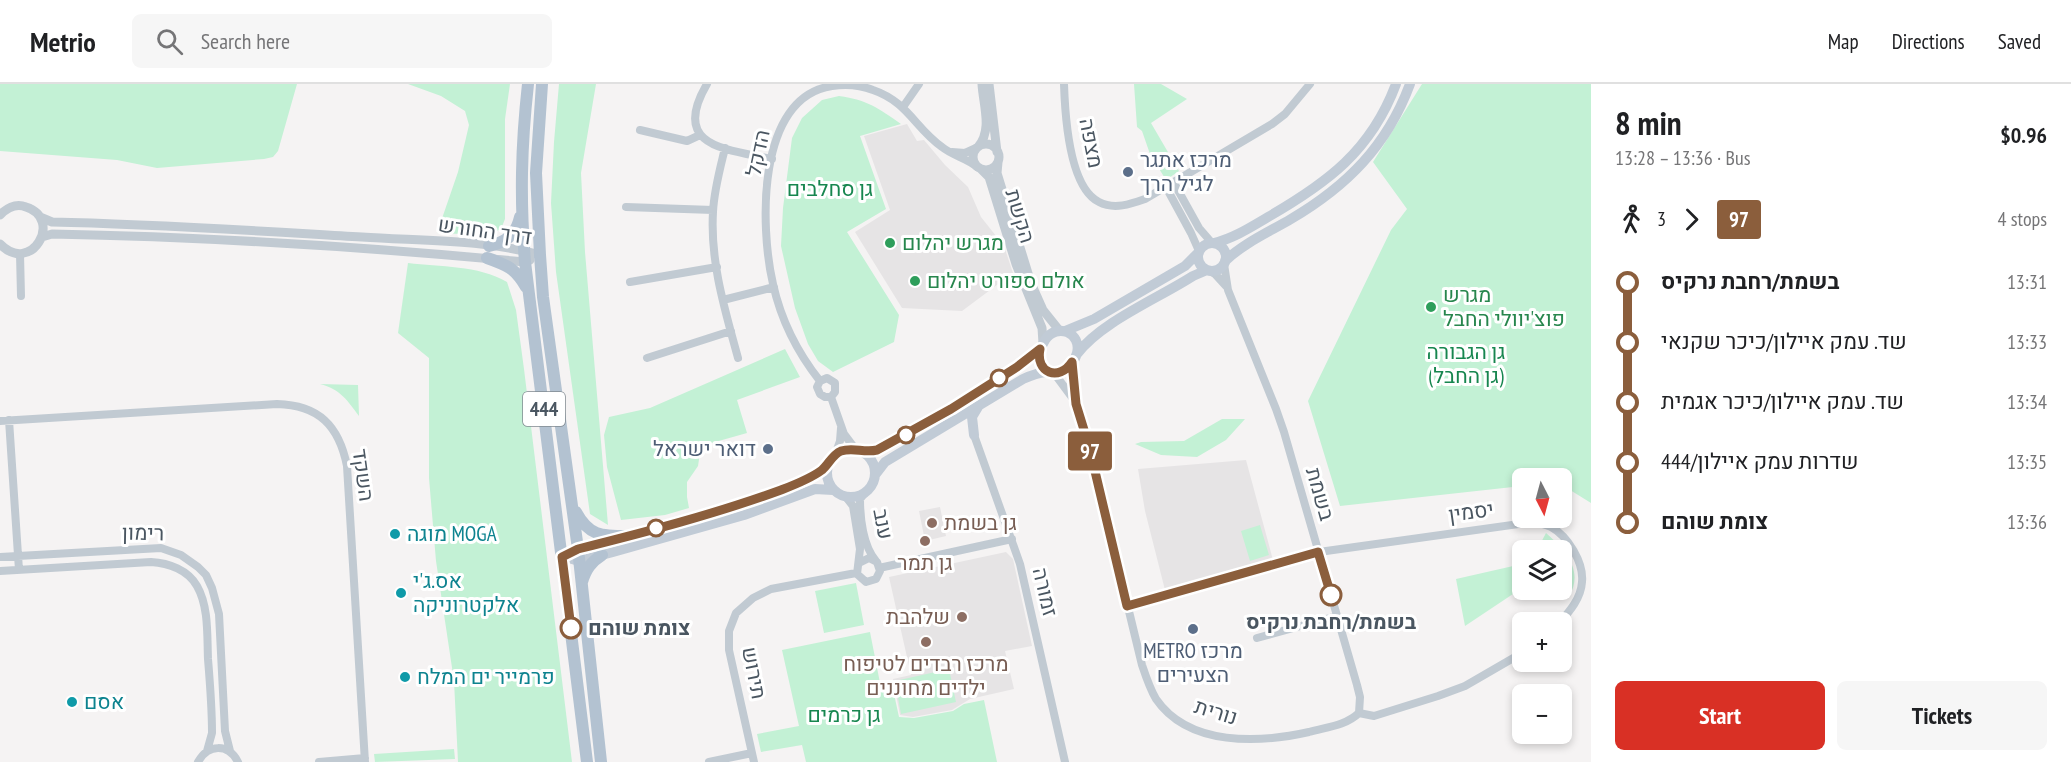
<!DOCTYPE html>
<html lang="en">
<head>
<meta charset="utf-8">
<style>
  body { margin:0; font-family:"PT Sans Narrow",Heebo,sans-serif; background:#f6f6f6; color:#202124; height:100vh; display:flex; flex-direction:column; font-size:22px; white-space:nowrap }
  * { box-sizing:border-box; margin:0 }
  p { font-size:20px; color:#757577 }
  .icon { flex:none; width:33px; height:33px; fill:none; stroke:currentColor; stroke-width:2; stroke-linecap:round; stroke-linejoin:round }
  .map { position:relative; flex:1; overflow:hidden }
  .panel { display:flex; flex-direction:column; background:#fff; width:480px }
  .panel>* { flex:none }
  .badge { padding:0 12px; border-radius:4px; font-size:21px; line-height:39px }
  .needle { width:39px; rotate:174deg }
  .tools { position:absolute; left:1512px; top:384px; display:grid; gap:12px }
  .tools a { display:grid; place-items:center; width:60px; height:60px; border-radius:9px; background:#fff; box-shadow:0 3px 9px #0003; font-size:30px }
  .map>.badge { position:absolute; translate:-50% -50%; box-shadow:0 0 0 3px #fff }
  .legs { display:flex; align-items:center; gap:9px; height:66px; padding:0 24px; font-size:20px }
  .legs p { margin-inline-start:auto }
  .head { display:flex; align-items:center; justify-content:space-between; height:102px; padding:0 24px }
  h1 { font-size:33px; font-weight:700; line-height:45px }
  .button { display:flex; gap:12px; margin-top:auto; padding:12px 24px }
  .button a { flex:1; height:69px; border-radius:9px; background:#d93025; color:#fff; font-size:24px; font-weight:700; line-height:69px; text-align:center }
  .button a+a { background:#f6f6f6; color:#202124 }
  ul { padding:0 24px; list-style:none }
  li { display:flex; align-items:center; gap:21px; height:60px; font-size:22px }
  li i { display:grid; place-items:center; width:9px; height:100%; margin:0 8px; background:currentColor }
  li i::after { content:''; width:15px; height:15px; margin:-8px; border:4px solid; border-radius:50%; background:#fff }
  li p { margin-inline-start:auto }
  li:first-child i { background:linear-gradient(#0000 50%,currentColor 0) }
  li:last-child i { background:linear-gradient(currentColor 50%,#0000 0) }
  header { display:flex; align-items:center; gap:36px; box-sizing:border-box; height:84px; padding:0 30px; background:#fff; border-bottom:2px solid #e0e0e0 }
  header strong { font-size:28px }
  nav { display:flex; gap:33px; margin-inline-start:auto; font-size:21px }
  .search { width:420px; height:54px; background:#f6f6f6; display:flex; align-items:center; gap:15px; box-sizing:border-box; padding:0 21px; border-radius:9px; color:#757577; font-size:22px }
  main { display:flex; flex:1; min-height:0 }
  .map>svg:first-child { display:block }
</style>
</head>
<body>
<header>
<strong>Metrio</strong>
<div class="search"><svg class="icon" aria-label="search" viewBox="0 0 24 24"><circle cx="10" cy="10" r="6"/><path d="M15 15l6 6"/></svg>Search here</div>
<nav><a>Map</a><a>Directions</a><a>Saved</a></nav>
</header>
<main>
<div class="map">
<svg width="1591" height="678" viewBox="0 0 1591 678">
  <rect width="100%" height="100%" fill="#f5f3f3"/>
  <!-- education -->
  <path fill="#e6e4e5" d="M907,40L917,57L924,56L945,81L968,103L981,133L1004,162L1013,189L962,227L902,224L855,148L890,126L864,52Z
    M1246,376L1273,476L1165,506L1145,427L1138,385Z
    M940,423L946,452L925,457L919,427Z
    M1006,468L1013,475L1032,562L1005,567L1014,605L970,615L952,626L913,633L900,631L893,595L911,591L889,493Z"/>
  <!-- green -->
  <path fill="#c3f1d5" d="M0,0H297L278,67L273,73L264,75L157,84L117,76L0,67Z
    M408,0H510L505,35V135L501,145L489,151L437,149L458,88L469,41L465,27L441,12Z
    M559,0H596L581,89L585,168L608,441L590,430L556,188L551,119L554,58Z
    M1134,0H1161L1187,15L1151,39L1179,87L1166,96L1150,70L1142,47L1137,43Z
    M1422,0H1591V419L1562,401V394H1522V402L1340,422L1308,317L1391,146L1407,125L1373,78Z
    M839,12C868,16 878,24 901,40L860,52L886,125L847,148L899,231L894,258L833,288L818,277L808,260L795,224L781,162L783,124L792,54L802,34L822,16Z
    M408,179C440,183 478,181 507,198L516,226L524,285L572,678H458L454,597L436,477L429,394V274L398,249Z
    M785,265L800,293L737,316L747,349L701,362L698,382L687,398V413L689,424L665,431L621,436L607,383L604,351L609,333L650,324Z
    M320,300L358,301L359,332C348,317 340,305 320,300Z
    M1222,335H1245L1226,356L1197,373L1161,371L1135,360L1141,358L1184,357Z
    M1260,441L1269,471L1250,477L1241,447Z
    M1546,449C1566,467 1584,486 1569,513L1553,506H1562V466H1537Z
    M1522,480V504L1465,542L1456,495Z
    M856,499L864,541L824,549L815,507Z
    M870,548L880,599L891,596L899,633L914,634L953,627L964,620L984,616L997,678H806L802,661L761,668L757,650L799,642L782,566Z
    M949,585L956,618L901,630L895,597Z
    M454,665L455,675L375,678L374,670Z"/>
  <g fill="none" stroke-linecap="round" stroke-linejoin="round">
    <!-- minor -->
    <path stroke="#c1cad2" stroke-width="8" d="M707,0C670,63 726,65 772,75
      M1064,0C1065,30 1069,103 1099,118C1114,126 1131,120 1145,115L1272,40L1285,30L1310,0
      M903,23L919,0
      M640,46L687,57L700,51
      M725,64C720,85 714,106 713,128C710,178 725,226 738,274
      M952,68L965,69L976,64
      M1174,99L1199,144L1212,159
      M1166,103L1191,149L1199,167
      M626,123L713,126
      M20,170L21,212
      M1224,180L1228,206L1276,325L1284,348L1357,601L1360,613L1359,629
      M1210,187L1215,190L1226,202
      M630,198L717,183
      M723,216L774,203
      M647,274L731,247
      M1072,278L1076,319L1089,362L1142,581C1146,593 1150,605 1156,615C1189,663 1260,659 1309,648C1327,643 1345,642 1359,629
      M1054,289L1074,316
      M820,297C797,268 781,236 773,200C760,144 756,13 832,2C846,0 860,1 873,6C908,18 915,44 942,63C953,72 967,74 977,83
      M820,297L827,294L835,299V308L831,313
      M820,297L817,303L820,310L825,313H831
      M831,313L844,350L856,366
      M9,336L19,486
      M0,337L277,320C319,321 339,342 347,382L365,678
      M974,351L1020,480L1065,678
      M835,371L840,357L841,344
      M865,409L860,415C860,434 863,462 876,477
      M846,413L853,422L860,465L857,490L866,498L876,495L880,487L877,478L869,474L859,479
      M0,473L161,464L181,471L198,483L206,491L212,504L219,530L225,647L230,667
      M879,484L1012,455
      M0,487L151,478C169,479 188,486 197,502C209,523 207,552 208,575C210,599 212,624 212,649L207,667
      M1127,522L1319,468L1533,438C1540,439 1545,440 1551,443C1568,452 1584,479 1582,498C1581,514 1570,527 1560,538
      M1257,554L1337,532
      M1359,629L1374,632L1438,612L1465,602L1522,569
      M198,678C208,660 228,659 238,678
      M319,678L365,674
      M709,678L752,669
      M754,678L729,566V547L736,529L753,514L771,505L856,489"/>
    <!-- tertiary -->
    <path stroke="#c1cad2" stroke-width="9" d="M989,0L997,68
      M973 73a13 13 0 1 1 26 0a13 13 0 1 1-26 0Z
      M978,63C993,46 983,20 982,0
      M998,78L997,89L1031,199L1043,226L1059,246
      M981,85L989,93L1016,180L1042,244L1043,259
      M0,131C7,124 16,119 26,123C64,135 31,192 0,160
      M40,133L52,138C156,140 259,147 362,153C421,157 483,155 540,171
      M42,153L52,150C210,153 368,163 525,178L530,176"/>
    <!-- secondary -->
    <path stroke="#c1cbd6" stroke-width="10" d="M1214,159C1234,154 1251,143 1268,133C1327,99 1371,67 1396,0
      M1198 173a14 14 0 1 1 28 0a14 14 0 1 1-28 0Z
      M1225,177C1244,159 1269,148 1291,135C1347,102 1387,62 1410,0
      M1065,247L1094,235L1185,182L1198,169
      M1077,270C1101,238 1157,215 1193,192L1207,186
      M974,351L972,333L978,323
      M827 389a24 24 0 1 1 48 0a24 24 0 1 1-48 0Z
      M862,368L877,366L917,345L1017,283L1040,265
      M875,391L885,378L1023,295C1030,292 1037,289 1045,288C1050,288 1054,290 1059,289C1067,288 1075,277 1077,269C1082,249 1057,238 1045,256C1038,268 1035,280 1049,288
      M563,473L578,465C619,454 660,442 701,431C739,420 800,407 828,380
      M572,475L579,477L613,468L744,431L815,405L833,406"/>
    <!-- primary -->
    <path stroke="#b3c2d1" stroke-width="12" d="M528,0C521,63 520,115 525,178L587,678
      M542,0L536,89L540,171L543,213L578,465L601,678
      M489,162C506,158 516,151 520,133
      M487,174C507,181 515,184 526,203
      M576,428C589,452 601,452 627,452
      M582,498C586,485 591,478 602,471"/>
  </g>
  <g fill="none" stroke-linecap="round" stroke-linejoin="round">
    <defs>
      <path id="line-1" d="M571,544L562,473L578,465C646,448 715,430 781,406C794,401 810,395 822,386C829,380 832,371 841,367C853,363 864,369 877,366L951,325L1017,283L1040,265C1035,289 1059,298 1072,278L1076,320L1089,362L1127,522L1318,468L1331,511"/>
    </defs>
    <!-- line-1 casing -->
    <use href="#line-1" stroke="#fff" stroke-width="14"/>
    <!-- line-1 -->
    <use href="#line-1" stroke="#8b5e3c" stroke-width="9"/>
  </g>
  <!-- markers -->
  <g fill="#5c6f8a" stroke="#fff" stroke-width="2">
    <circle cx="1128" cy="88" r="6"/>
    <circle cx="768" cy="365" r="6"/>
    <circle cx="1193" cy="545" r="6"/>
  </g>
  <g fill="#2e9e5b" stroke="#fff" stroke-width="2">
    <circle cx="890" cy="159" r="6"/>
    <circle cx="915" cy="197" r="6"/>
    <circle cx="1431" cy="223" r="6"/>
  </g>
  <g fill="#fff" stroke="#8b5e3c" stroke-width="3">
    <circle cx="999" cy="294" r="8"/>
    <circle cx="906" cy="351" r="8"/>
    <circle cx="656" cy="444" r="8"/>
    <circle cx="1331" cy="511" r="10"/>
    <circle cx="571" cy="544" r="10"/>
  </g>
  <g fill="#8d6e63" stroke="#fff" stroke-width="2">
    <circle cx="932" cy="439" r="6"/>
    <circle cx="925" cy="457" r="6"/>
    <circle cx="962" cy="533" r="6"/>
    <circle cx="926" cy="558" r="6"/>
  </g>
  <g fill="#0f9aa8" stroke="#fff" stroke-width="2">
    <circle cx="395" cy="450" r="6"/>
    <circle cx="401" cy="509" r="6"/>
    <circle cx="405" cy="593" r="6"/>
    <circle cx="72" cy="618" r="6"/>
  </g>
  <g text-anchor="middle" stroke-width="6" stroke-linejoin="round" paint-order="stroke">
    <!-- shield labels -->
    <rect fill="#fff" stroke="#808990" stroke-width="1.5" x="523" y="308" width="42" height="34" rx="4.5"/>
    <g font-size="20" font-weight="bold" fill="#4a5661">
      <text x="544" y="332">444</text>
    </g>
    <!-- street labels -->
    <g font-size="21" fill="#4a5661" stroke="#fff">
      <text transform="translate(1091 59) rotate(79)" y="7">מצפה</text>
      <text transform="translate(758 69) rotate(-78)" y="7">הדקל</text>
      <text transform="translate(1020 132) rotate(73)" y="7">הקשת</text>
      <text transform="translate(485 147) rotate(8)" y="7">דרך החורש</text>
      <text transform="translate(363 391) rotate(82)" y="7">השקד</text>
      <text transform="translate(1320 410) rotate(74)" y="7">בשמת</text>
      <text transform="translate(1471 428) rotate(-8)" y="7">יסמין</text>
      <text transform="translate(883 440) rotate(79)" y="7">ענב</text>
      <text transform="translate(143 449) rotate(1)" y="7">רימון</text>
      <text transform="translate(1045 508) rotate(77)" y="7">זמורה</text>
      <text transform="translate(754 589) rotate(79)" y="7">תירוש</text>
      <text transform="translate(1216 628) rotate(17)" y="7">נורית</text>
    </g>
    <!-- service labels -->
    <g font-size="21" fill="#4e5e75" stroke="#fff" text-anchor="start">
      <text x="1140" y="83">מרכז אתגר<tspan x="1140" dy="24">לגיל הרך</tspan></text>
      <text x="756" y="372" text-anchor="end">דואר ישראל</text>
      <text x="1193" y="574" text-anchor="middle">METRO מרכז<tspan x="1193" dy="24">הצעירים</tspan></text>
    </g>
    <!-- park labels -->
    <g font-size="21" fill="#17864f" stroke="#fff">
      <text x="830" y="112">גן סחלבים</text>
      <text x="1466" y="275">גן הגבורה<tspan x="1466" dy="24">(גן החבל)</tspan></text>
      <text x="844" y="638">גן כרמים</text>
    </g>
    <!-- leisure labels -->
    <g font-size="21" fill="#27864d" stroke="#fff" text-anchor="start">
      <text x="902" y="166">מגרש יהלום</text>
      <text x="927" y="204">אולם ספורט יהלום</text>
      <text x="1443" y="218">מגרש<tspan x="1443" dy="24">פוצ'יוולי החבל</tspan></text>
    </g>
    <!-- education labels -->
    <g font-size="21" fill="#785e54" stroke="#fff">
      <text x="944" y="446" text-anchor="start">גן בשמת</text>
      <text x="925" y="486">גן תמר</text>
      <text x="950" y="540" text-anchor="end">שלהבת</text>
      <text x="926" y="587">מרכז רבדים לטיפוח<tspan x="926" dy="24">ילדים מחוננים</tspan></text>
    </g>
    <!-- culture labels -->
    <g font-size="21" fill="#0d838f" stroke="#fff" text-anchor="start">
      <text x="407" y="457">מוגה MOGA</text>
      <text x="413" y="504">אס.ג'י<tspan x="413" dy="24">אלקטרוניקה</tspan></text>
      <text x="417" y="600">פרמייר ים המלח</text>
      <text x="84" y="625">אסם</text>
    </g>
    <!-- stop labels -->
    <g font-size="21" font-weight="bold" fill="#4a5661" stroke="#fff">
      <text x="1331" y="545">בשמת/רחבת נרקיס</text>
      <text x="588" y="551" text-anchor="start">צומת שוהם</text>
    </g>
  </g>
</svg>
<div class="tools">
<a><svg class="needle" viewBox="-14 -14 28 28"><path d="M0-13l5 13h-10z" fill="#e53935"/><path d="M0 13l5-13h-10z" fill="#757577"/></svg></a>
<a><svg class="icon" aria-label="layers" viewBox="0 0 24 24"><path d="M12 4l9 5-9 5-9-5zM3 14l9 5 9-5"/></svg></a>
<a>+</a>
<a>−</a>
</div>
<b class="badge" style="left:1090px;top:367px;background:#8b5e3c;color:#fff">97</b>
</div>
<section class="panel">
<div class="head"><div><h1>8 min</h1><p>13:28 – 13:36 · Bus</p></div><b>$0.96</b></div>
<div class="legs"><svg class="icon" aria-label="walk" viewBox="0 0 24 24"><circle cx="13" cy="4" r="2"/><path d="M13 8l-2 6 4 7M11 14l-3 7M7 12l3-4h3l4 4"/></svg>3<svg class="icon" aria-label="forward" viewBox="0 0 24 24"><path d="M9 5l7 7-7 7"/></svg><b class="badge" style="background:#8b5e3c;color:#fff">97</b><p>4 stops</p></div>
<ul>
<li><i style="color:#8b5e3c"></i><b>בשמת/רחבת נרקיס</b><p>13:31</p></li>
<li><i style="color:#8b5e3c"></i><span>שד. עמק איילון/כיכר שקנאי</span><p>13:33</p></li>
<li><i style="color:#8b5e3c"></i><span>שד. עמק איילון/כיכר אגמית</span><p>13:34</p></li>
<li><i style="color:#8b5e3c"></i><span>444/שדרות עמק איילון</span><p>13:35</p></li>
<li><i style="color:#8b5e3c"></i><b>צומת שוהם</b><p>13:36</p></li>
</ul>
<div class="button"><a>Start</a><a>Tickets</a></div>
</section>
</main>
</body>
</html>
